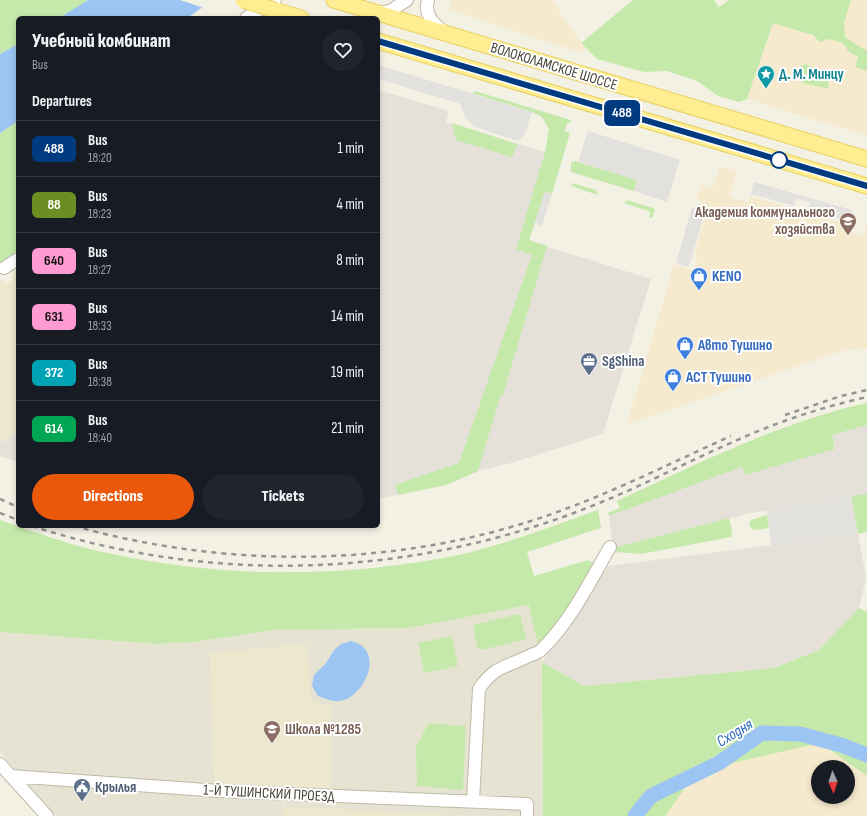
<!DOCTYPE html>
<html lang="en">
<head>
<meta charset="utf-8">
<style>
  body { margin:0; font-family:"Sofia Sans Condensed",sans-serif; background:#20242c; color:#f1f3f6; height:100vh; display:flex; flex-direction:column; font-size:15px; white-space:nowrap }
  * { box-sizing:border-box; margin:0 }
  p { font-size:13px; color:#9ea1a6 }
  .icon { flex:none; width:22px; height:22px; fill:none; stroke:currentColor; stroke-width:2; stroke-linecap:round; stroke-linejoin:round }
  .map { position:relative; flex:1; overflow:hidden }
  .side { position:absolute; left:16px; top:16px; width:364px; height:512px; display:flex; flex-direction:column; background:#171b24; border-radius:6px; box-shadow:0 2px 6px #0003 }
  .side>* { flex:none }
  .badge { padding:0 8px; border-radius:6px; font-size:14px; line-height:26px }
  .needle { width:26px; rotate:177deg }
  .buttons { position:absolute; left:811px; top:760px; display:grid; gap:8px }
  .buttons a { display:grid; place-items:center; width:44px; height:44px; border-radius:50%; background:#171b24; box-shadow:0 2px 6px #0003; font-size:20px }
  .map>.badge { position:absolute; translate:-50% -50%; box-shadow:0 0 0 2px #fff }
  h2 { padding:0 16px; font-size:15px; line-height:36px }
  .round { display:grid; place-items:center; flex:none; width:42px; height:42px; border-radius:21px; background:#20242c }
  .overview { display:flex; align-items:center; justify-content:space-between; height:68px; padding:0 16px }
  h1 { font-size:19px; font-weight:800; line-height:30px }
  .button { display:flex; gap:8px; margin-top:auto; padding:8px 16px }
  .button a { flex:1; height:46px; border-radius:24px; background:#ea580c; color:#fff; font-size:16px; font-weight:800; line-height:46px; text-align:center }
  .button a+a { background:#20242c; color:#f1f3f6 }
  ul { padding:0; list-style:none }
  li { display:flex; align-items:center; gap:12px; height:56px; padding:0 16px; border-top:1px solid #363941 }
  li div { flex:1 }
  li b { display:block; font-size:15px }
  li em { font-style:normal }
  li .badge { min-width:44px; font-weight:700; text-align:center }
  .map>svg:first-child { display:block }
</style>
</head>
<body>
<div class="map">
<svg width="867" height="816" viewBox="0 0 867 816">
  <rect width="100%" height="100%" fill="#f3f0e4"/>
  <!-- residential -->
  <path fill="#e7e3d2" d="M530,605L542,662L543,816H56L0,752V632L156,644L194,642L274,630L409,628Z"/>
  <!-- commercial -->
  <path fill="#f6eace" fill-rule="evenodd" d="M452,0H552L585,48L579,52L448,9Z
    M851,0H867V136L747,99L779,4L844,23Z
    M720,166L737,171L730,197L748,202L750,196L848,225L847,231L863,236L867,224V348L845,350L627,424L674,264L694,270L698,256L694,255L707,210L699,207L701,201L696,200L701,184L713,188Z
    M820,743L867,776L866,816H665L697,771ZM818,767H848V797H818Z"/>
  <!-- industrial -->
  <path fill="#e5e1d9" d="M378,90L449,111L446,122L557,156L529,241L651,279L603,434L511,463L478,471L446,485L378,499Z
    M867,425V494L746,514L613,548L609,516L742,466L745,475L835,448L832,435Z
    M18,432V462L0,456V443Z
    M858,534L866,578L859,608L819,650L774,668L584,686L542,662L608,566Z"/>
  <!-- education -->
  <path fill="#ede8cd" d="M18,268V432L0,443V279L6,284L9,282L13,280V273Z
    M307,644L311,702L331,705V789L214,782L210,653Z
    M283,807L377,811L468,816H283Z"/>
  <!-- green -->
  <path fill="#c5e9ab" d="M0,0H84L87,1L59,18H18V44L0,54Z
    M633,0H714L719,7L729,0H851L844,23L845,37L865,50L867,48V71L855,67L858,57L848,51L843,43L829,39L820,42L813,35L773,23L747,99L739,102L718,96L697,81L667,71L644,72L597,59L581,43Z
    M805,64L828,73L829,89L802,83L799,68Z
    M475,91L571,120L570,123H567L565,131L570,133L552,194L545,191L529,240L547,246L503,395L500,397L478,471L446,485L398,495L395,485L459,463L532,255L516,249L545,152L549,129L542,117L532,112L472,93Z
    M18,121V251L0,263V133Z
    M452,123L517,144L512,157L456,140Z
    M575,161L637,180L634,191L571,172V163Z
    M572,183L596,190L598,195L571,186Z
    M627,200L653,208L655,210L652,218L649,217L651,212L624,203Z
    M867,403V425L832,435L835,449L745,475L742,467L609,516L608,513L620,508L617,501C695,465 783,421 867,403Z
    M867,494V532L858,534L851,496Z
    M598,510L601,528L527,552L534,576L588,560L595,564L557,627L538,645L529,605L409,628L274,630L194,642L156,644L0,632V520C37,533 73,546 112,554C223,578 342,578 454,556C503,545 551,527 598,510Z
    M767,515L769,528L754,530L749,526L751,520Z
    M729,518L732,529L731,537L641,554L616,552L613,548Z
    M859,608L867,612V776L820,743L697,771L665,816H543L542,662L584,686L774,668L819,650Z
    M520,614L526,639L482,650L477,647L473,625Z
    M452,636L458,666L424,673L418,643Z
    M429,723L466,726L463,790L417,786L416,746Z"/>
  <!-- parking -->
  <path fill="#e3e1dd" d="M378,65L532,112L525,134L518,141L475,127L464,116L461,104L378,79Z
    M588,131L680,160L667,202L634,191L637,180L578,162Z
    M754,182L852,210L849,222L808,210L810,202L796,199L794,206L751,194Z
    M545,191L552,194L542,226L535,223Z
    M692,207L705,211L689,267L676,263Z
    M851,496L858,534L771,546L767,510Z"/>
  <!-- water -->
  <path fill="#9dc5f3" d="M88,0H213L187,18H59Z
    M18,44V121L0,133V54Z
    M351,641C387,649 364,699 339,701C332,702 324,698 318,696L312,686L314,675L326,663L334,650L341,644Z"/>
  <!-- pier -->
  <path fill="#f3f0e4" d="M180,0H215L204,8Z"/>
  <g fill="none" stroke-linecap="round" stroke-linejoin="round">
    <!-- river -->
    <path stroke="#9dc5f3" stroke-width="15" d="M635,816L651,796L719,763L762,733L800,734L841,745L867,755"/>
    <defs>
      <path id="minor" d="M428,0C424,13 433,24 443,31
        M378,13L390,11L407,0
        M246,18L275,0
        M4,268L18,259
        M0,764L47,816
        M11,776L220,791L527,804V816
        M473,801L479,689C494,666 507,667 529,656C533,654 539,653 542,649C571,621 590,581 610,547"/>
      <path id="major" d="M334,0L867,159
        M275,10L301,18
        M378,41L867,186"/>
    </defs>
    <!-- minor casing -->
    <use href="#minor" stroke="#bfb9a6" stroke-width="14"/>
    <!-- major casing -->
    <use href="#major" stroke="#e8d05d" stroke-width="17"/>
    <!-- minor -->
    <use href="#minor" stroke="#fff" stroke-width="12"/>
    <!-- major -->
    <use href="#major" stroke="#ffee91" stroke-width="15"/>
    <!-- rail -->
    <path stroke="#949494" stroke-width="2.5" stroke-dasharray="5 5" stroke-linecap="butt" d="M785,415L841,396L867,390
      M0,499L18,507
      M0,513L18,520
      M32,526C219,587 423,577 604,501C648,483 691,460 735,441C777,422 822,407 867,397
      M74,526C236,571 410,568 568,508C624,487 677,460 731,436"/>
    <defs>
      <path id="major-bridge" d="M243,0L275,10"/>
    </defs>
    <!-- major-bridge casing -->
    <use href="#major-bridge" stroke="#e8d05d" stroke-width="17" stroke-linecap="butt"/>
    <!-- major-bridge -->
    <use href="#major-bridge" stroke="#ffee91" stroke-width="15"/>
  </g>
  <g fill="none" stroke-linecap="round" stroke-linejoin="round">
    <defs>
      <path id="line" d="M378,41L867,186"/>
    </defs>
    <!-- line casing -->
    <use href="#line" stroke="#fff" stroke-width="9"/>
    <!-- line -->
    <use href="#line" stroke="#003b80" stroke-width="6"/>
  </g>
  <!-- icons -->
  <defs>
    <symbol id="sight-pin" viewBox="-11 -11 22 30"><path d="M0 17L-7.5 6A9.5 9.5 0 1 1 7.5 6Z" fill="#0f9aa8" stroke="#fff"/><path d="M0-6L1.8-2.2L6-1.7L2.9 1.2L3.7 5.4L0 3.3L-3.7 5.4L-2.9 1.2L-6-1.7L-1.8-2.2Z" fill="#fff"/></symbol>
    <symbol id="university-pin" viewBox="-11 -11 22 30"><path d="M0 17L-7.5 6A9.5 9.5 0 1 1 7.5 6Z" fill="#8d6e63" stroke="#fff"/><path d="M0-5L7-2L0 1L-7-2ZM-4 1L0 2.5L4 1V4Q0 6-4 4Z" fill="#fff"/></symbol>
    <symbol id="shop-pin" viewBox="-11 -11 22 30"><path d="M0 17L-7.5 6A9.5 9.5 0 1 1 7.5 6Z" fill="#3f7fe0" stroke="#fff"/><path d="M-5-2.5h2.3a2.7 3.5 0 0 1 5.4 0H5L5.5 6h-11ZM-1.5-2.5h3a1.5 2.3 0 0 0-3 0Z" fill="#fff"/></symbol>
    <symbol id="office-pin" viewBox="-11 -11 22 30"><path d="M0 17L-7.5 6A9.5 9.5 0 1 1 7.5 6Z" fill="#5c6f8a" stroke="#fff"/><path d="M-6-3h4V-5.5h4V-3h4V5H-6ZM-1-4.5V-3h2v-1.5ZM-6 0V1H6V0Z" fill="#fff"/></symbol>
    <symbol id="school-pin" viewBox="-11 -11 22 30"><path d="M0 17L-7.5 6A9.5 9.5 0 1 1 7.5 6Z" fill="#8d6e63" stroke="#fff"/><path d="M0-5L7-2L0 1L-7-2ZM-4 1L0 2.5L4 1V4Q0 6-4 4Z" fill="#fff"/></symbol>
    <symbol id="civic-pin" viewBox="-11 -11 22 30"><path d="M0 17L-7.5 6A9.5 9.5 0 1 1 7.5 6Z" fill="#5c6f8a" stroke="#fff"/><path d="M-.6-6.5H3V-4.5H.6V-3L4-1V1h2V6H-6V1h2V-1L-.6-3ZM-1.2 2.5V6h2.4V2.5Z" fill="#fff"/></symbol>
  </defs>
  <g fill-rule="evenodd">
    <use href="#sight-pin" x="756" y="64" width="20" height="27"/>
    <use href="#university-pin" x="838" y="211" width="20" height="27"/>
    <use href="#shop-pin" x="689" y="266" width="20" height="27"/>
    <use href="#shop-pin" x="675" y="335" width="20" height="27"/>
    <use href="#office-pin" x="579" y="351" width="20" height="27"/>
    <use href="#shop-pin" x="663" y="367" width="20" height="27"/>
    <use href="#school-pin" x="262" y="719" width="20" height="27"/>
    <use href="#civic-pin" x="72" y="777" width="20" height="27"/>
  </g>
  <!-- markers -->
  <circle fill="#fff" stroke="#003b80" stroke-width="2" cx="779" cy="160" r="8"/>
  <g text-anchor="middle" stroke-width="4" stroke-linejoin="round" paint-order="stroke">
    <!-- street labels -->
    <g font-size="15" fill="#454134" stroke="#fff">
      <text transform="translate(554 66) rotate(17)" y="5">ВОЛОКОЛАМСКОЕ ШОССЕ</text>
      <text transform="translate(269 793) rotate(3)" y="5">1-Й ТУШИНСКИЙ ПРОЕЗД</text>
    </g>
    <!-- culture labels -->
    <g font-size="15" font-weight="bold" fill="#0d838f" stroke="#fff" text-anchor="start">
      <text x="779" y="79">Д. М. Минцу</text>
    </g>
    <!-- education labels -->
    <g font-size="15" font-weight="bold" fill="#785e54" stroke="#fff" text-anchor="end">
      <text x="835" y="217">Академия коммунального<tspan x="835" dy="17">хозяйства</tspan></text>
      <text x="285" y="734" text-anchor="start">Школа №1285</text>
    </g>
    <!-- shop labels -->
    <g font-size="15" font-weight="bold" fill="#366cbe" stroke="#fff" text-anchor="start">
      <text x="712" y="281">KENO</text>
      <text x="698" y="350">Авто Тушино</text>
      <text x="686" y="382">АСТ Тушино</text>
    </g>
    <!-- service labels -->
    <g font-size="15" font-weight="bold" fill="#4e5e75" stroke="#fff" text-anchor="start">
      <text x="602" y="366">SgShina</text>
      <text x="95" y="792">Крылья</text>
    </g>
    <!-- water labels -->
    <g font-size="16" font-style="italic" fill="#2968b5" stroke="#fff">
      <text transform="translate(734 732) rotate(-31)" y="6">Сходня</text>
    </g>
  </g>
</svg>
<div class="buttons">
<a><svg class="needle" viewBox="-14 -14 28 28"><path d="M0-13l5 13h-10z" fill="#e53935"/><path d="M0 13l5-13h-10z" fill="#9ea1a6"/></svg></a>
</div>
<b class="badge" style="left:622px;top:113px;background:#003b80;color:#fff">488</b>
<section class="side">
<div class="overview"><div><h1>Учебный комбинат</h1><p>Bus</p></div><a class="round"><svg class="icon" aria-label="heart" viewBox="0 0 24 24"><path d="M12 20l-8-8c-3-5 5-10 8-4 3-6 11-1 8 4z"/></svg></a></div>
<h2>Departures</h2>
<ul>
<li><span class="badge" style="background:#003b80;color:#fff">488</span><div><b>Bus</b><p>18:20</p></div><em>1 min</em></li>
<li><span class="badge" style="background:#6b8e23;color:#fff">88</span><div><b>Bus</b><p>18:23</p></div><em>4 min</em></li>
<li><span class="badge" style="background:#ff9ad2;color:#111">640</span><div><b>Bus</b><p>18:27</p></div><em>8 min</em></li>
<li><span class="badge" style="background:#ff9ad2;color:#111">631</span><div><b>Bus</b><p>18:33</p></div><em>14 min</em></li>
<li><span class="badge" style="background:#00a3b4;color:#fff">372</span><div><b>Bus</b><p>18:38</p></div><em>19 min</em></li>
<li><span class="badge" style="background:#00a651;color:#fff">614</span><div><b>Bus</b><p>18:40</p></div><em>21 min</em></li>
</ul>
<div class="button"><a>Directions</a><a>Tickets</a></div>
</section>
</div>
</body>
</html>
